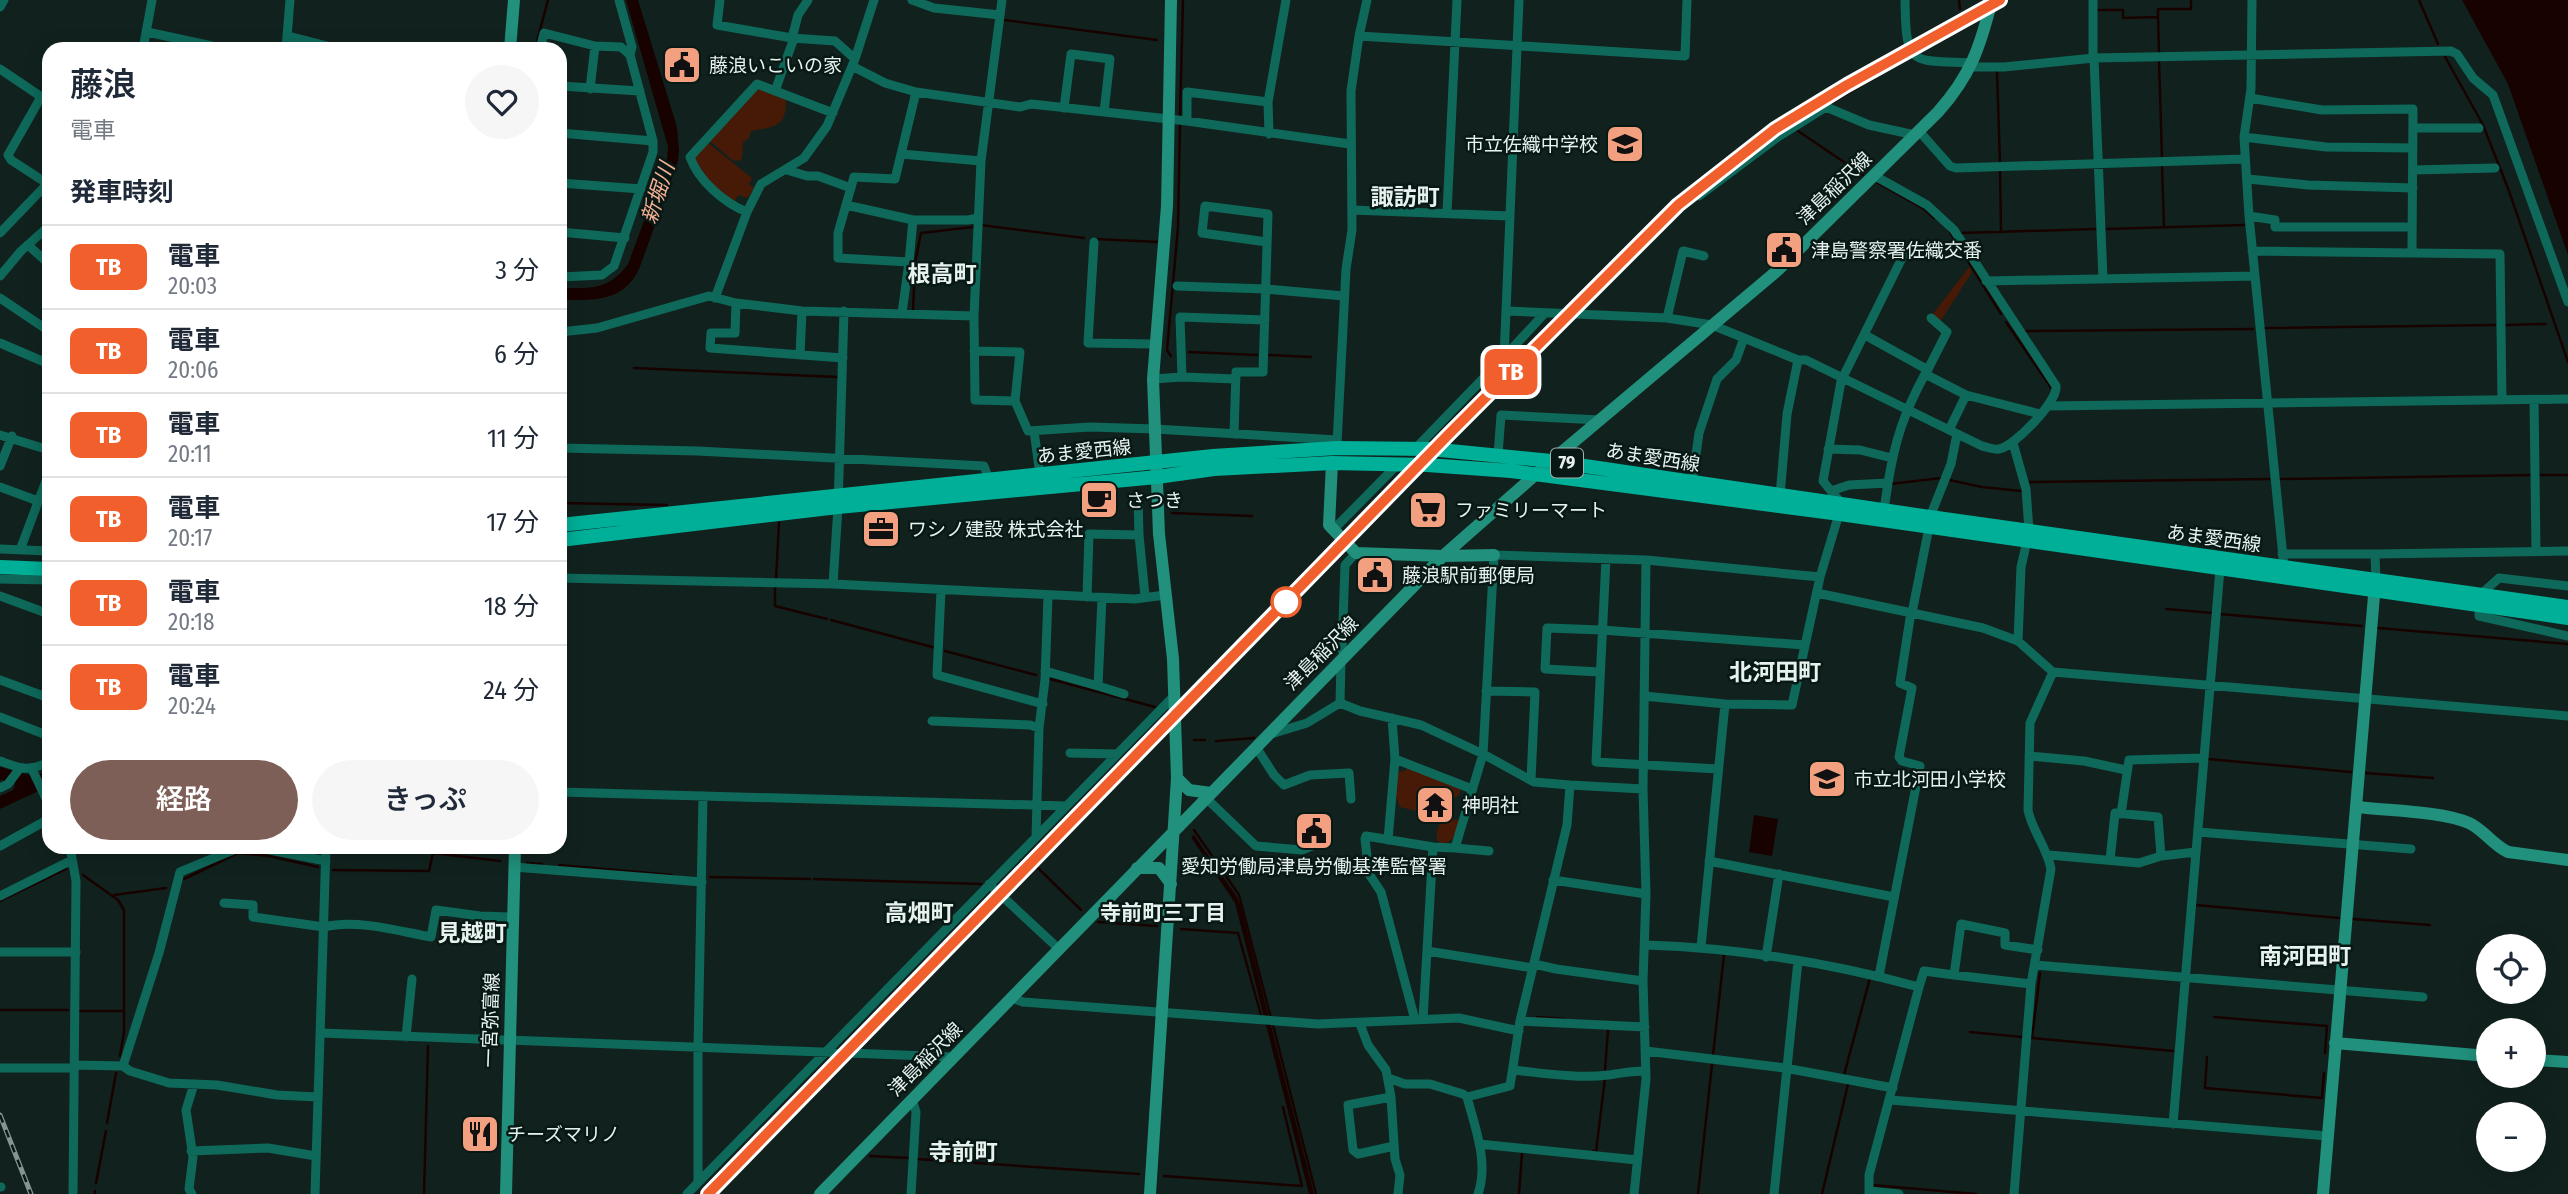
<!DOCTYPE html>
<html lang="ja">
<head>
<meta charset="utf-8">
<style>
  body { margin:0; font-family:"Fira Sans Condensed","Noto Sans JP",sans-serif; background:#f6f6f7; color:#1f2937; height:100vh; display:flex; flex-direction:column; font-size:26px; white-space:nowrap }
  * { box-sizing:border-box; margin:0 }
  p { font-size:23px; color:#747a83 }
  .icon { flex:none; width:38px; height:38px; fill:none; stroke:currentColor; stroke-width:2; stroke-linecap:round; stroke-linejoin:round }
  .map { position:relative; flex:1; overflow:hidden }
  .panel { position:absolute; left:42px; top:42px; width:525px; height:812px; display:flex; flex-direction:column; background:#fff; border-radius:21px; box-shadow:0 4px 18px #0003 }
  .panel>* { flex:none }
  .badge { padding:0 14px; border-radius:10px; font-size:24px; line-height:46px }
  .buttons { position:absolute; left:2476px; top:934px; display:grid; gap:14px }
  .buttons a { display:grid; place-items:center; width:70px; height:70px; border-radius:50%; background:#fff; box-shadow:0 4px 18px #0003; font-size:35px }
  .map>.badge { position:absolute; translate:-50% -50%; box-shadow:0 0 0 4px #fff }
  h2 { padding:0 28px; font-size:26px; line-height:63px }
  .round { display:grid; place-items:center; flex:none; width:74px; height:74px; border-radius:37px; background:#f6f6f7 }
  .summary { display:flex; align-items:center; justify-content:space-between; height:119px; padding:0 28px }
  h1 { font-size:33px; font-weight:600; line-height:52px }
  .cta { display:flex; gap:14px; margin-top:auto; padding:14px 28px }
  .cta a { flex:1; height:80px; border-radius:42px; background:#7e5f57; color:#fff; font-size:28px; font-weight:600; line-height:80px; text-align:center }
  .cta a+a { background:#f6f6f7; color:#1f2937 }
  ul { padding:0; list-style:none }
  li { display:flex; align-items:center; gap:21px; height:84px; padding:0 28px; border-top:2px solid #e0e1e3 }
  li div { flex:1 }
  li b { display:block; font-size:26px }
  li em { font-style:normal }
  li .badge { min-width:77px; font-weight:700; text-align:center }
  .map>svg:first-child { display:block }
</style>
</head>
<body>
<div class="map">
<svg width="2568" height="1194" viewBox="0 0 2568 1194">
  <rect width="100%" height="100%" fill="#11221e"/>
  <!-- green -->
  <path fill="#461a06" d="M761,89L786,99C787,127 774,127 751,131L749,138L743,142L742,158L739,161L732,160L710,141L756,91Z
    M707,142L752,178L749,184L754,188L748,198L738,195L733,205L697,170L694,156Z
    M1969,267L1972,272L1940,322L1932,315Z
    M1407,767L1461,787L1459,795L1450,801H1444L1439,793L1434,792L1428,809L1424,813L1400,807L1395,794L1398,772L1405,771Z
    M1448,819L1461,820C1457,833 1455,840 1442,845L1437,840C1436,830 1438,822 1448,819Z"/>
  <!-- water -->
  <path fill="#180200" d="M626,0H638L677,127L679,150L678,161L641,264C626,303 595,300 560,300V288C590,288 608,291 628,264L667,159L668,146L664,133Z
    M2462,0H2568V255L2508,84Z
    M0,767L33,776L49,771V786L0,809V796L13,790L15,785L14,782L0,780Z
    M1754,815L1778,819L1772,856L1749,852Z
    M1194,835L1237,897L1240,904L1314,1194H1309L1235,903L1191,837Z"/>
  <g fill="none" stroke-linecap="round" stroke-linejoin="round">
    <!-- stream -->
    <path stroke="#180200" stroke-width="2.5" d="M1959,0L1960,9
      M2419,0L2438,44
      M2097,10H2123V18L2158,17L2159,52
      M2158,17V9H2191V0
      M1004,20L1157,40
      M535,49L548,0
      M2443,53L2483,125L2509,191L2568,362
      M2159,61L2162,158
      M1997,72L2000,163
      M1833,102L1876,77
      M1180,117L1183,0
      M1798,131L1863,175
      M2162,166L2164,227
      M2000,170L2001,232
      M1878,183L1924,209L1934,218
      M981,225L1084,238
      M1948,229L2001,314
      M2105,229L2244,225
      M1961,233L2095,229
      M1096,239L1158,242
      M913,310L915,263L921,233L973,227
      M2006,322L2052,389
      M2505,325L2546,324
      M2265,328L2495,325
      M2025,331L2253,329
      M1189,352L1257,355
      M1269,355L1311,357
      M1171,356L1167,350L1178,227L1180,124
      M634,368L837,377
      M2540,475H2568
      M2279,479L2531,475
      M1949,480L1982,487L2021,491
      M2030,482L2269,479
      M1890,484L1941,478
      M560,503L667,505
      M1172,513L1252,516
      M776,579L779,523
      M775,586V606L827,619
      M2166,609L2213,613
      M2219,614L2362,626
      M831,620L936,648
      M2378,628L2568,644
      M945,651L1036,675
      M1050,679L1155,707
      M1194,740H1205
      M1216,741L1254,738
      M2208,759L2351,772
      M2365,773L2433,778
      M1194,830L1239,895L1271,1018
      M527,863L542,864
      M559,865L672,875
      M1038,868L1081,910
      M333,870L429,871L433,853L500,861
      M83,875L118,900L124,910V1032L120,1056
      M710,877L810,879
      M184,879L238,853L269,856L318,867
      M814,879L981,884
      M114,895L166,888
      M0,901L66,869
      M2196,905L2339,918
      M2353,919L2430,925
      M1098,922L1157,926
      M1181,929L1238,933L1261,1015
      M2040,973L2032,1038L2173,1051
      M0,1010H68
      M80,1011H122
      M1537,1017L1565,1019
      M2214,1017L2327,1026L2325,1053
      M1273,1025L1316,1194
      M1970,1032L2022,1037
      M1713,1055L1724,955
      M2207,1057L2205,1088L2322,1098L2324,1073
      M1605,1070L1608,1030
      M1844,1075L1870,978
      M107,1123L116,1073
      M1593,1151L1596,1152L1605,1078
      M870,1156L909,1158
      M917,1159L1139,1174
      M1164,1176L1302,1186L1283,1107
      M96,1183L106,1131
      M1872,1185L1976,1194
      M95,1194V1191
      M424,1194L428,1046
      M1519,1194L1522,1153
      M1698,1194L1712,1064
      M1822,1194L1848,1084"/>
    <!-- street -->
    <path stroke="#0e695a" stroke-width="9" d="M619,0L632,47L630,55
      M720,0L717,25L792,38L835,41L855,59
      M912,0L934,8L1000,15
      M1002,0L981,161L974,316L975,400L1015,401L1028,431L1090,427L1155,429L1337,440
      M1519,0L1506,311L1667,318L1712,325L1798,360H1806L1982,446C1987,447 1994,450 1999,449C2014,447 2058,401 2056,386L1954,230L1927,205L1875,176
      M1905,0C1906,68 1910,60 1973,63
      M2093,0V58
      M2252,0L2251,89L2244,137L2249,216L2284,567
      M0,7L4,0
      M147,32L226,49
      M288,36L339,49
      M1359,36L1685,56L1687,0
      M792,38L798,15L808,0
      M143,49L152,0
      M286,49L290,0
      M540,49L544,33L595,46L621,47L630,55L653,141V152L614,266L602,275L560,277
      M2094,58L2103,279
      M852,66L885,83L916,92
      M1972,67H2004L2094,58L2451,51L2457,54L2473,78L2493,95L2568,302
      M0,69L49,102
      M560,86L640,91
      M590,89L595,46
      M775,91L794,38
      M41,97L8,155L11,160L48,184
      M2250,98L2322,110L2413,109L2412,251
      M1064,108L1071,54L1110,59L1104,112
      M1187,121V92L1268,102
      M2413,128H2479
      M1919,131L1950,166L1956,168L2245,159
      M560,133L653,141
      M1269,134L1268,102L1286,0
      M2244,137L2326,147L2413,148
      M901,154L981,161
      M787,170L807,176H818L851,188
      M2413,170L2495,168
      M2248,179L2308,185L2413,188
      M560,183L641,189
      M1699,196L1778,137L1826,107L1869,125L1915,135
      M846,205L913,220
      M1352,210L1510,216
      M747,212C724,203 698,180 690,157L757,84L833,113
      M1447,213L1457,0
      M2249,216L2275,220V227H2412
      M978,218L968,220H913L909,262L838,258V233L854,177L895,179L916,92L1020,107L1031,104L1187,121L1350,144
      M560,232L625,238
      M0,233L49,182
      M1094,242L1088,343L1154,344
      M28,245L49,264
      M2252,251L2500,254L2502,400
      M0,276L21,251L49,226
      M1986,281L2255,276
      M1177,286L1266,289L1344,296
      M0,298L49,331
      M715,298L747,212L761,184L804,158L827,126L855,59L874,0
      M736,303L735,333H711L710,348L843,358
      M902,313L909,262
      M1667,318L1683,251L1704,256
      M560,332L597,328L709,296L736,303L802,311L974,316
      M1865,335L1928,370
      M0,343L49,364
      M974,351L1020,352L1015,401
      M800,355L802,311
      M1504,357L1545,313
      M1926,373L1947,332L1931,318
      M1182,377L1180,317L1265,320
      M1843,377L1904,254
      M1153,379L1182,377L1236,379
      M2534,400L2536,551
      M2048,406L2568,399
      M1949,430L1966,395
      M1034,431L1040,475
      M1234,434L1236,372H1263L1268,214L1205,206L1202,233L1267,242
      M0,435L49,450
      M2013,443L2026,489L2029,530
      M1337,444L1346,269L1352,230L1351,91L1359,36L1367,0
      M560,448L698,451L984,466L989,480
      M1415,449L1504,357L1506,311
      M1828,449L1860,450L1892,458
      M1498,455L1501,415L1600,420
      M0,466L12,436
      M1692,483L1699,433L1717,379L1736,360L1744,338
      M0,487L38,501
      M1831,491L1823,481L1842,376
      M1780,496L1787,414L1798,360
      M1138,498L1139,535L1145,596
      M1884,510L1888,483
      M1930,517L1951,464L1957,434
      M1333,530L1398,464
      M0,549L49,551
      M20,550L49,473
      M2282,554H2375
      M1606,559L1596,762L1718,769
      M560,578L833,584L1135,599L1165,595
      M0,579L49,580
      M2376,580L2375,554L2568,551
      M833,584L838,507L844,311
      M941,591L937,675L1043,704
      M1817,593L1983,628L2018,641L2053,672L2568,716
      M2480,595L2499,578L2568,586
      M0,596L49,614
      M1087,597L1089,534L1139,535
      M1102,598L1098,686L1124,694
      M2479,606V616L2568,636
      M1912,613L1929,527
      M2018,641L2021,567L2027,541
      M1347,655L1342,650L1345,565L1356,553
      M1341,661L1340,703L1360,711L1421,725L1483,754L1534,782L1570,785
      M1045,671L1098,686
      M1600,672L1545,669L1547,628L1602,630L1804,645
      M0,680L49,698
      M1486,691L1535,692L1531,780
      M1644,696L1725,704L1792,705L1820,577L1842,504L1831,491L1849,485L1888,483C1895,440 1904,413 1925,374L1966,395L2040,414
      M0,717L49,736
      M932,721L1030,725L1039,728
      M1271,734L1307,723L1340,703
      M1256,747L1274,775L1284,785L1310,775L1349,773L1351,799
      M1070,753L1117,754
      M2029,756L2084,761L2126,770
      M1395,759L1472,789
      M0,761C22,769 27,772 49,762
      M32,769L49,805
      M0,788L8,784L20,768
      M560,792L1066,806
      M1206,798L1256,846L1302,850L1327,840
      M2121,814L2129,760L2204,758
      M2198,832L2411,849
      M1036,837L1039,728L1045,680L1048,596
      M1388,840L1395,759L1392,718
      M0,846L49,819
      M70,847L76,881L73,1194
      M1455,848L1489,851
      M2049,855L2139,863L2161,856L2196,852
      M2110,860L2115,813L2158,817L2161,856
      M1709,861L1894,897
      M514,867L702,882
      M1553,880L1646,894
      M989,884L1059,949
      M0,896L72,860
      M224,903L253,905V917L324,927C358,919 398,931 431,937L436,910L480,916L512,917
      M1646,945C1738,948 1831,963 1919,987L1869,1175V1194
      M1701,947L1725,704
      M1427,951L1533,968
      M0,952H76
      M1766,957L1779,874
      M1534,964L1556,969L1643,981
      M2035,965L2423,997
      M1879,976L1920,766L1902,761L1899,757L1912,688L1900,683L1911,612
      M2031,984L1954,975L1961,924L2005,933V945L2038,950
      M1919,987L1924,971L1954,975
      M1012,998L1023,1002L1318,1024L1459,1018L1519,1031
      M1423,1019L1433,847L1455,848L1483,754L1494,555L1646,560L1820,577
      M1415,1020L1381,892L1369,874L1365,839L1366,836L1433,847
      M1520,1021L1645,1027
      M1360,1024L1368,1045L1386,1070L1391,1097L1395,1159L1400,1175L1398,1194
      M321,1033L954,1057
      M406,1037L412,979
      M1646,1051L1785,1068L1893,1088
      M75,1065L123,1066L130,1071L169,1083L217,1085L277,1095L318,1097
      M123,1066L159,953L180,872L238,848L265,849L326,861
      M0,1068H75
      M1513,1070C1542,1073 1579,1079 1608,1075C1621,1073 1632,1071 1646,1071
      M1388,1078L1405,1084H1430L1463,1094L1467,1097C1475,1127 1489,1163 1478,1194
      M1391,1097L1348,1105L1353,1150L1358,1154L1394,1146
      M1467,1097L1510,1086L1520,1021L1567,825L1570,785L1643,789
      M1890,1100L2328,1136
      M2173,1124L2220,569
      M1479,1144L1637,1160
      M191,1151L268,1148L316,1156
      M698,1182V1048L703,796
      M0,1187H1
      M1869,1191L1899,1194
      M192,1194L189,1189L193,1157L186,1110L194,1084
      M315,1194L326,847
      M687,1194L1175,695
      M911,1194L916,1112L912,1099
      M1634,1194L1646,1079L1643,981L1646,894L1643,789L1646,560
      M1774,1194L1798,961
      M2014,1194L2031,984L2051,869C2047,847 2032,831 2028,810L2030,723L2053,672"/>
    <!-- secondary -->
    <path stroke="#21907c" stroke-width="12" d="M510,49L514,0
      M1332,463L1329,525L1356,553L1443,556L1494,555
      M1177,778L1189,790L1211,793
      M2357,807C2389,811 2441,811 2469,823C2484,830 2493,845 2508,852L2568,860
      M1137,868H1159L1171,884
      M2335,1043L2488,1056
      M2534,1060L2568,1062
      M506,1194L515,847
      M820,1194L1443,556L1551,461L1778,270L1938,112C1971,75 1980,47 1992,0
      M1150,1194L1177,778L1173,659L1159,534L1153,379L1167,206L1171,0
      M2323,1194L2375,584"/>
    <!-- primary -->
    <path stroke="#00af97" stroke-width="14" d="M560,525L1213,456L1337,448L1430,449L1551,461L1930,517L2568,607
      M560,540L838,507L1157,477L1214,469L1332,463L1427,465L1511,471L1840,514L2568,618
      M0,567L49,569"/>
    <defs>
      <path id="rail" d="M0,1115L31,1194
        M708,1194L1449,434L1678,205L1775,129L1847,85L2000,0"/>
    </defs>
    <!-- rail casing -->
    <use href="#rail" stroke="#879591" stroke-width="5"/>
    <!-- rail -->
    <use href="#rail" stroke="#081915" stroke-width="2.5" stroke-dasharray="8" stroke-linecap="butt"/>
  </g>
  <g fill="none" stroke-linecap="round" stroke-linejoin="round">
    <defs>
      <path id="line" d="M708,1194L1449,434L1678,205L1775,129L1847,85L2000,0"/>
    </defs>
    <!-- line casing -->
    <use href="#line" stroke="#fff" stroke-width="16"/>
    <!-- line -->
    <use href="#line" stroke="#f05f2c" stroke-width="10"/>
  </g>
  <!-- icons -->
  <defs>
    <symbol id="civic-square" viewBox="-11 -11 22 22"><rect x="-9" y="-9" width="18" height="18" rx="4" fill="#f2a07f" stroke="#081915"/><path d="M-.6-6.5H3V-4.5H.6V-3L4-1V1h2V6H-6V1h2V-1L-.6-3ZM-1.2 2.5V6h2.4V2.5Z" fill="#111"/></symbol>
    <symbol id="school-square" viewBox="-11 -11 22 22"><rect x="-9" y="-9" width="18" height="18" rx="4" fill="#f2a07f" stroke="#081915"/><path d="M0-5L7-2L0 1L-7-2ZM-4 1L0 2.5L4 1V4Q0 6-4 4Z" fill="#111"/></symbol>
    <symbol id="cafe-square" viewBox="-11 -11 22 22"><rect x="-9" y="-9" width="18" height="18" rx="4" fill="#f2a07f" stroke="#081915"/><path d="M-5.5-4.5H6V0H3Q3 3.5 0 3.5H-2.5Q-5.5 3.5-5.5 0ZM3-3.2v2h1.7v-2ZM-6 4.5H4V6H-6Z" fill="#111"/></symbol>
    <symbol id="supermarket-square" viewBox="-11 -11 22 22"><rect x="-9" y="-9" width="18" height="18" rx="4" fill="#f2a07f" stroke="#081915"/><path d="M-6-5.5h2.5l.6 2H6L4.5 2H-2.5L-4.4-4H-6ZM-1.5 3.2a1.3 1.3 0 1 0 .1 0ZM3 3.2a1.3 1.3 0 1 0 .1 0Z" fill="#111"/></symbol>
    <symbol id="office-square" viewBox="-11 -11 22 22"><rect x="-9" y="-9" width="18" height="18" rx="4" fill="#f2a07f" stroke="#081915"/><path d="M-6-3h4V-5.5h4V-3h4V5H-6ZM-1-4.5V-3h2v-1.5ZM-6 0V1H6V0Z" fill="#111"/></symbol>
    <symbol id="temple-square" viewBox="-11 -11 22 22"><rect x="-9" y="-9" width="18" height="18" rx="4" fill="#f2a07f" stroke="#081915"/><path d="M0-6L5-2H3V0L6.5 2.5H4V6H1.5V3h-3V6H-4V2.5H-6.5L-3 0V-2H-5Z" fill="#111"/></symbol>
    <symbol id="restaurant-square" viewBox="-11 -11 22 22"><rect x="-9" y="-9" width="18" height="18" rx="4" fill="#f2a07f" stroke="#081915"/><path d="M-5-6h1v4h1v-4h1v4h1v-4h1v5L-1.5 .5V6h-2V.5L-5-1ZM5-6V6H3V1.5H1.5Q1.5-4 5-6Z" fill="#111"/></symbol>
  </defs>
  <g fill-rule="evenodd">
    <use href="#civic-square" x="660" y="43" width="44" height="44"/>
    <use href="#school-square" x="1603" y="122" width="44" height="44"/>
    <use href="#civic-square" x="1762" y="228" width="44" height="44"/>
    <use href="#cafe-square" x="1077" y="478" width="44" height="44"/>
    <use href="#supermarket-square" x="1406" y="488" width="44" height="44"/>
    <use href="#office-square" x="859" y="507" width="44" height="44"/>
    <use href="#civic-square" x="1353" y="553" width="44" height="44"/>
    <use href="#school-square" x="1805" y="757" width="44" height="44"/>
    <use href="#temple-square" x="1413" y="783" width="44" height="44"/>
    <use href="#civic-square" x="1292" y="809" width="44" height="44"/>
    <use href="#restaurant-square" x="458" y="1112" width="44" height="44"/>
  </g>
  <!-- markers -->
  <circle fill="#fff" stroke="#f05f2c" stroke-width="3.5" cx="1286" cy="602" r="14"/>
  <g text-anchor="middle" stroke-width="5" stroke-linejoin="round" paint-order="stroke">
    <!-- shield labels -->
    <rect fill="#081915" stroke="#a4b1ae" stroke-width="2" x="1551" y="448.5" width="32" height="29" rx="5"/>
    <g font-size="18" font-weight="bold" fill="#e7f2ef">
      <text x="1567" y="469">79</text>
    </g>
    <!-- poi labels -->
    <g font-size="19" fill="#e7f2ef" stroke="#081915" text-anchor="start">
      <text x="709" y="72">藤浪いこいの家</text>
      <text x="1598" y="151" text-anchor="end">市立佐織中学校</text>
      <text x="1811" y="257">津島警察署佐織交番</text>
      <text x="1126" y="507">さつき</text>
      <text x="1455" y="517">ファミリーマート</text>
      <text x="908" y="536">ワシノ建設 株式会社</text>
      <text x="1402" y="582">藤浪駅前郵便局</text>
      <text x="1854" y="786">市立北河田小学校</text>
      <text x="1462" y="812">神明社</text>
      <text x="1314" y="873" text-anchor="middle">愛知労働局津島労働基準監督署</text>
      <text x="507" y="1141">チーズマリノ</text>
    </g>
    <!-- street labels -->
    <g font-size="19" fill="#e7f2ef" stroke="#081915">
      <text transform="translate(1834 188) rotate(-44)" y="7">津島稲沢線</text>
      <text transform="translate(1084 451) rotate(-6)" y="7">あま愛西線</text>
      <text transform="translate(1653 457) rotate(9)" y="7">あま愛西線</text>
      <text transform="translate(2214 538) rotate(8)" y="7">あま愛西線</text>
      <text transform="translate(1321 653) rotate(-45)" y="7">津島稲沢線</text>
      <text transform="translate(490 1020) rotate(-88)" y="7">一宮弥富線</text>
      <text transform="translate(925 1059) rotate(-45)" y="7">津島稲沢線</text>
    </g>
    <!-- water labels -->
    <g font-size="21" font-style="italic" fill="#f6af93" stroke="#081915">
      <text transform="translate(658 193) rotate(-72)" y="7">新堀川</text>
    </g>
    <!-- neighbourhood labels -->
    <g font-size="21" font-weight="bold" fill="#e7f2ef" stroke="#081915">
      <text x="1163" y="920">寺前町三丁目</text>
    </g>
    <!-- quarter labels -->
    <g font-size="23" font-weight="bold" fill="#e7f2ef" stroke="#081915">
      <text x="1405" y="205">諏訪町</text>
      <text x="942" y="282">根高町</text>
      <text x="1775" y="680">北河田町</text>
      <text x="919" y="921">高畑町</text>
      <text x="472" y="941">見越町</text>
      <text x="2305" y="964">南河田町</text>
      <text x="963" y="1160">寺前町</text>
    </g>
  </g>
</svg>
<div class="buttons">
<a><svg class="icon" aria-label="locate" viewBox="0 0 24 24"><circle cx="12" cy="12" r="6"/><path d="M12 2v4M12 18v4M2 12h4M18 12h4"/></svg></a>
<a>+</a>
<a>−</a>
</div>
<b class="badge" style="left:1511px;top:372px;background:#f05f2c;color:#fff">TB</b>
<section class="panel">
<div class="summary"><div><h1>藤浪</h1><p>電車</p></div><a class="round"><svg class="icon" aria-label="heart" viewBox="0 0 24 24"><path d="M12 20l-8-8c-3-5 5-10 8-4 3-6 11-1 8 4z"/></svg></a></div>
<h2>発車時刻</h2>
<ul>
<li><span class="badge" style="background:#f05f2c;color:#fff">TB</span><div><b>電車</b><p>20:03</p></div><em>3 分</em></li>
<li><span class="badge" style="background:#f05f2c;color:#fff">TB</span><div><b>電車</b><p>20:06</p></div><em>6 分</em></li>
<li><span class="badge" style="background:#f05f2c;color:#fff">TB</span><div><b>電車</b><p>20:11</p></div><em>11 分</em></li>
<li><span class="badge" style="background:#f05f2c;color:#fff">TB</span><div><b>電車</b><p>20:17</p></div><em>17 分</em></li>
<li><span class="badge" style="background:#f05f2c;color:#fff">TB</span><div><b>電車</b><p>20:18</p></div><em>18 分</em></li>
<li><span class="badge" style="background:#f05f2c;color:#fff">TB</span><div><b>電車</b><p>20:24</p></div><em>24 分</em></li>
</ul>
<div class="cta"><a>経路</a><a>きっぷ</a></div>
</section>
</div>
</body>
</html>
